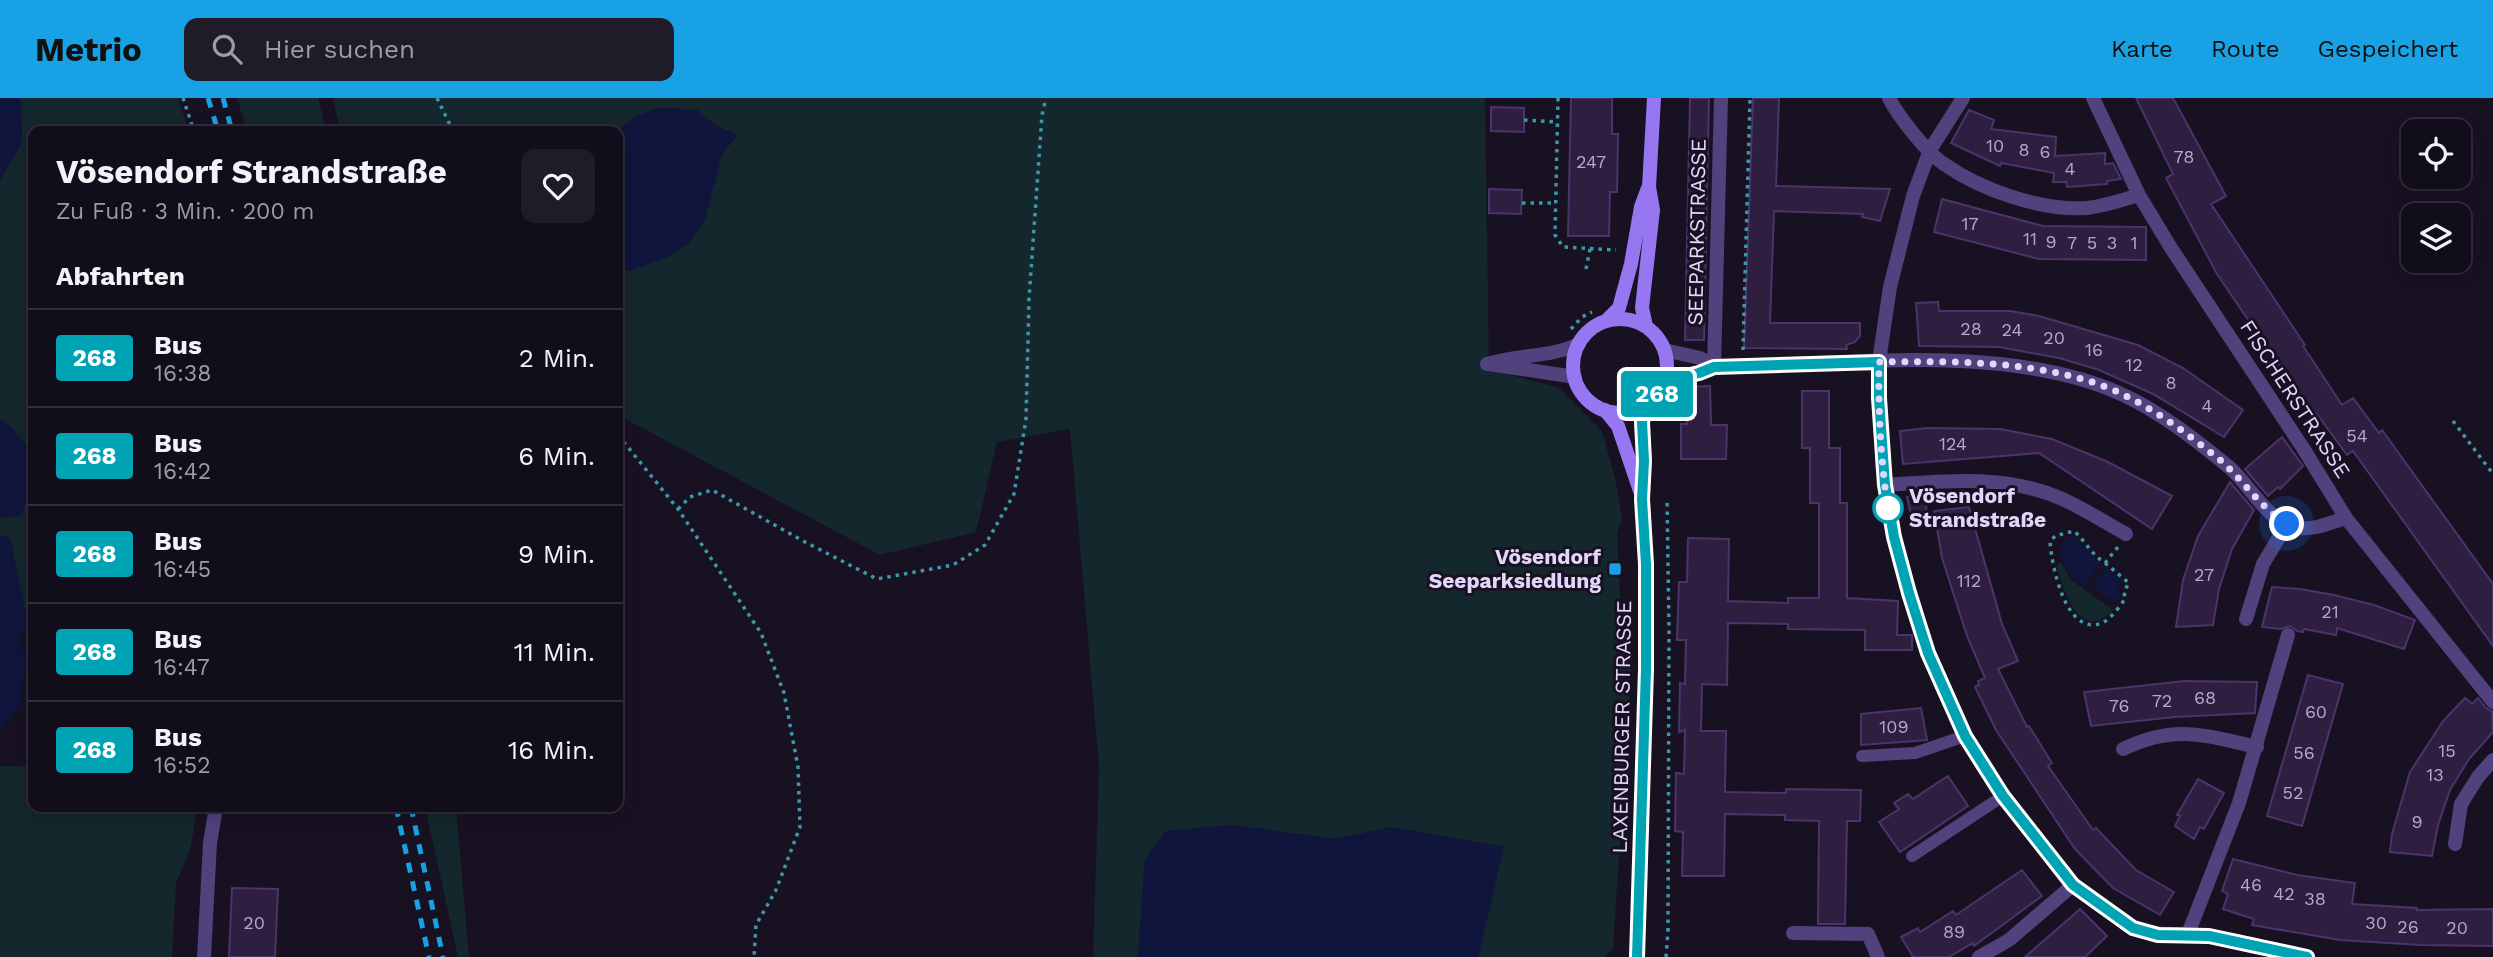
<!DOCTYPE html>
<html lang="de">
<head>
<meta charset="utf-8">
<style>
  body { margin:0; font-family:"Work Sans",sans-serif; background:#1f1b27; color:#f1f3f6; height:100vh; display:flex; flex-direction:column; font-size:26px; white-space:nowrap }
  * { box-sizing:border-box; margin:0 }
  p { font-size:23px; color:#9c9ca2 }
  .icon { flex:none; width:38px; height:38px; fill:none; stroke:currentColor; stroke-width:2; stroke-linecap:round; stroke-linejoin:round }
  .map { position:relative; flex:1; overflow:hidden }
  .panel { position:absolute; left:28px; top:28px; width:595px; height:686px; display:flex; flex-direction:column; background:#120d1a; border-radius:14px; box-shadow:0 4px 18px #0003,0 0 0 2px #312d39 }
  .panel>* { flex:none }
  .badge { padding:0 14px; border-radius:5px; font-size:24px; line-height:46px }
  .controls { position:absolute; left:2401px; top:21px; display:grid; gap:14px }
  .controls a { display:grid; place-items:center; width:70px; height:70px; border-radius:14px; background:#120d1a; box-shadow:0 4px 18px #0003,0 0 0 2px #312d39; font-size:35px }
  .you { position:absolute; width:35px; height:35px; margin:-18px; border:5px solid #fff; border-radius:50%; background:#1a73e8; box-shadow:0 0 0 10px #1a73e833 }
  .map>.badge { position:absolute; translate:-50% -50%; box-shadow:0 0 0 4px #fff }
  h2 { padding:0 28px; font-size:26px; line-height:63px }
  .round { display:grid; place-items:center; flex:none; width:74px; height:74px; border-radius:14px; background:#1f1b27 }
  .headline { display:flex; align-items:center; justify-content:space-between; height:119px; padding:0 28px }
  h1 { font-size:33px; font-weight:700; line-height:52px }
  ul { padding:0; list-style:none }
  li { display:flex; align-items:center; gap:21px; height:98px; padding:0 28px; border-top:2px solid #312d39 }
  li div { flex:1 }
  li b { display:block; font-size:26px }
  li em { font-style:normal }
  li .badge { min-width:77px; font-weight:700; text-align:center }
  header { display:flex; align-items:center; gap:42px; box-sizing:border-box; height:98px; padding:0 35px; background:#18a1e5; color:#111 }
  header strong { font-size:33px }
  nav { display:flex; gap:38px; margin-inline-start:auto; font-size:24px }
  .search { width:490px; height:63px; background:#1f1b27; display:flex; align-items:center; gap:18px; box-sizing:border-box; padding:0 24px; border-radius:14px; color:#9c9ca2; font-size:26px }
  .map>svg:first-child { display:block }
</style>
</head>
<body>
<header>
<strong>Metrio</strong>
<div class="search"><svg class="icon" aria-label="search" viewBox="0 0 24 24"><circle cx="10" cy="10" r="6"/><path d="M15 15l6 6"/></svg>Hier suchen</div>
<nav><a>Karte</a><a>Route</a><a>Gespeichert</a></nav>
</header>
<div class="map">
<svg width="2493" height="859" viewBox="0 0 2493 859">
  <rect width="100%" height="100%" fill="#181122"/>
  <!-- green -->
  <path fill="#14272c" d="M19,0H178L189,33H33V507L24,510L10,440L0,438V420L22,417L11,329L0,321V82L22,44L21,4Z
    M237,0H318L326,33H247Z
    M333,0H1485L1489,271L1559,290L1602,333L1615,379L1622,420L1617,435L1620,496L1632,558L1613,851L1604,859H1478L1503,749L1391,729L1337,741L1231,727L1145,761L1138,859H1093L1099,669L1070,331L997,344L976,434L880,457L618,317V171L631,172L715,79L722,56L737,37L715,27L695,11L638,17L617,33H340Z
    M2061,464L2070,481L2113,512C2080,547 2064,493 2056,467Z
    M0,668H27V692L33,693V709H198L190,751L176,785L172,859H0Z
    M425,709H456L469,859H458Z"/>
  <!-- water -->
  <path fill="#0f153d" d="M0,0H19L21,4L22,44L0,82Z
    M657,10L695,11L715,27L737,37L722,56L705,123L688,146L664,161L631,172L618,171L617,33L638,17Z
    M0,321L11,329L29,350V392L22,417L0,420Z
    M2071,437C2083,445 2089,456 2101,465L2084,488C2069,479 2060,465 2060,447Z
    M0,438L10,440L28,527L18,544L26,558L21,607L0,631Z
    M2106,470L2123,482L2118,489L2120,499L2116,505L2092,488Z
    M1231,727L1337,741L1391,729L1504,749L1478,859H1138L1145,761L1166,733Z"/>
  <!-- building -->
  <path fill="#2e1f41" stroke="#4b336b" stroke-width="2" d="M1571,0H1612V36H1618L1617,94H1610L1609,138H1568Z
    M1690,0H1709L1704,242H1685Z
    M1753,0H1779L1776,88L1890,91L1880,123L1862,119L1863,116L1774,113L1770,225H1860V238L1855,244L1846,247L1847,251L1744,250Z
    M2136,0H2173L2226,98L2211,106L2305,247L2303,248L2342,307L2353,300L2379,335L2382,332L2493,486V548L2353,353L2347,357L2316,315L2313,317L2217,176L2166,80L2173,76Z
    M1491,9L1524,10V34L1491,33Z
    M1969,12L1994,22L1991,31L2056,39L2055,58L2105,55V66L2113,65L2121,81L2107,83V86L2067,89L2066,84H2053L2054,75L2001,65L2000,68L1951,45Z
    M1489,91L1522,92L1521,116L1489,115Z
    M1942,101L2043,128L2146,129V162L2039,161L1934,134Z
    M1938,204L1939,213H2010L2039,218L2138,247L2183,270L2243,312L2224,339L2153,296L2099,272L2059,260L1999,249L1919,248L1916,205Z
    M1710,288L1711,327H1727L1726,361H1681V326H1687L1686,289Z
    M1802,293H1829V350H1840V405H1847V500L1898,503L1897,537H1912V552H1865V532L1788,531V526L1728,525L1727,587L1702,586L1701,633H1726L1725,694L1786,695V691L1861,692L1860,723H1847L1845,826H1818L1819,723L1785,722V717L1725,716L1724,778H1682L1683,734L1675,733L1676,675L1684,676L1685,632L1679,634L1680,585L1685,586L1686,542H1677L1679,484H1687L1688,440L1729,441L1728,503L1788,505V500H1819V405H1810V350H1802Z
    M1928,330L2000,331L2052,341L2108,364L2172,398L2152,431L2039,355L1903,366L1900,333Z
    M2282,339L2303,368L2280,391L2278,389L2268,398L2245,371Z
    M2230,384L2254,412L2232,451L2219,491L2213,527L2176,529L2183,482L2198,438Z
    M1924,396L1927,414L1911,417L1907,399Z
    M1969,409L2002,526L2018,563L1998,571L2027,629L2029,628L2052,665L2048,668L2093,732L2096,730L2136,772L2174,794L2160,817L2113,790L2075,751L1996,632L1975,589L1979,587L1978,583L1985,580L1967,538L1942,460L1934,413Z
    M2272,489L2300,491L2334,497L2374,507L2415,522L2404,551L2337,530L2336,537L2304,531L2303,534L2297,533L2290,528L2281,531L2262,529Z
    M2308,577L2343,586L2302,728L2267,718Z
    M2184,583L2257,584L2255,615L2175,619L2091,628L2084,594Z
    M2465,600L2472,606L2478,600L2486,610L2492,613L2493,634L2469,661L2450,692L2438,727L2432,758L2390,754L2392,736L2410,674L2443,623Z
    M1921,610L1927,642L1861,647V616Z
    M1948,678L1968,708L1900,754L1879,724L1899,711L1894,705L1908,696L1913,701Z
    M2198,681L2224,695L2204,731L2200,729L2194,741L2175,728L2180,718L2177,717Z
    M2233,761L2297,777L2355,785L2352,806L2417,810V812L2493,811V848L2421,847L2340,842L2252,827L2254,821L2223,811L2228,796L2222,793Z
    M2022,772L2042,798L1974,848L1973,845L1949,859H1913L1901,839L1918,830L1920,834L1953,813L1956,817Z
    M232,790L278,791L275,859H229Z
    M2080,811L2107,838L2085,859H2025Z"/>
  <g fill="none" stroke-linecap="round" stroke-linejoin="round">
    <!-- path -->
    <path stroke="#3c97a9" stroke-width="3.5" stroke-dasharray="3.5 5" stroke-linecap="butt" d="M183,0L194,33
      M437,0L453,33
      M1558,0L1555,137L1563,149L1616,152
      M1524,22L1557,24
      M1522,105H1555
      M1586,171L1590,151
      M1571,231L1582,219L1592,214
      M1743,252L1750,0
      M2453,323L2493,376
      M618,337L678,411L761,535L784,595L798,669L800,729L776,792L756,827L754,859
      M678,411L690,399L712,392L805,444L877,481L953,467L985,447L1014,396L1026,321L1029,201L1042,17L1046,0
      M2105,465L2129,485L2124,493L2125,501C2119,509 2111,521 2102,525C2066,539 2052,469 2050,444L2055,438L2074,433C2086,444 2091,456 2105,465L2118,449
      M1666,859L1668,833L1669,532L1667,400"/>
    <!-- service -->
    <path stroke="#51417d" stroke-width="12" d="M1862,658L1915,655L1965,638
      M1912,758L2003,698"/>
    <!-- minor -->
    <path stroke="#51417d" stroke-width="14" d="M1889,0C1898,18 1927,55 1944,66C1981,92 2041,113 2087,110C2105,108 2122,102 2139,97
      M1963,0L1930,52L1913,98L1890,189L1879,263V300L1883,374L1894,439L1928,555L1965,638L1982,667L2003,698L2073,787L2133,829C2158,840 2183,834 2209,838C2242,843 2275,852 2307,859
      M2093,0L2139,97L2171,150L2303,350L2346,420L2493,604
      M1664,252L1700,260L1714,269
      M1487,266C1518,256 1549,260 1579,246
      M1489,266L1575,279
      M1714,269L1721,0
      M1665,283L1699,275L1714,269C1839,267 2003,244 2119,295C2158,312 2196,342 2229,369C2252,389 2267,425 2300,430C2315,432 2332,424 2346,420
      M1885,387C1943,383 2004,376 2060,400C2083,410 2104,424 2126,436
      M2246,521L2263,466L2287,426
      M2123,651C2175,626 2203,637 2257,649
      M2455,746L2461,706L2478,679L2493,662
      M1793,835L1868,836L1878,859
      M2188,836L2239,705L2288,537
      M204,859L210,745L216,709
      M1979,859L2009,842L2073,787"/>
    <!-- secondary -->
    <path stroke="#9677f1" stroke-width="14" d="M1573 268a47 47 0 1 1 94 0a47 47 0 1 1-94 0Z
      M1606,223L1619,210L1631,166L1641,109L1648,90
      M1646,228L1642,210L1653,112L1649,89L1654,0
      M1605,312L1618,328L1640,393
      M1637,859L1646,571V466L1642,401L1644,363L1642,324L1646,306"/>
    <!-- rail -->
    <path stroke="#18a1e5" stroke-width="5" stroke-dasharray="10 9" stroke-linecap="butt" d="M208,0L218,33
      M223,0L232,33
      M396,709L429,859
      M411,709L443,859"/>
  </g>
  <g fill="none" stroke-linecap="round" stroke-linejoin="round">
    <defs>
      <path id="line" d="M1637,859L1646,571V466L1642,401L1644,363L1642,324L1646,306L1660,294L1665,283L1699,275L1714,269L1879,264V300L1885,387L1894,439L1909,495L1928,555L1965,638L2003,698L2073,787L2133,830L2158,837L2209,838L2307,859"/>
    </defs>
    <!-- line casing -->
    <use href="#line" stroke="#fff" stroke-width="16"/>
    <!-- line -->
    <use href="#line" stroke="#00a3b4" stroke-width="10"/>
    <!-- walk -->
    <path stroke="#e3d6fb" stroke-width="7" stroke-dasharray="0 12.6" d="M1888,410V412C1881,363 1878,313 1879,264C1957,263 2048,262 2120,295C2154,311 2185,334 2214,357C2241,378 2258,408 2287,426"/>
  </g>
  <!-- markers -->
  <circle fill="#fff" stroke="#00a3b4" stroke-width="3.5" cx="1888" cy="410" r="14"/>
  <rect fill="#18a1e5" stroke="#181122" stroke-width="2.5" x="1608" y="464" width="14" height="14" rx="3.5"/>
  <g text-anchor="middle" stroke-width="6" stroke-linejoin="round" paint-order="stroke">
    <!-- number labels -->
    <g font-size="18" fill="#b6a8cc">
      <text x="1995" y="54">10</text>
      <text x="2024" y="58">8</text>
      <text x="2045" y="60">6</text>
      <text x="2184" y="65">78</text>
      <text x="1591" y="70">247</text>
      <text x="2070" y="77">4</text>
      <text x="1970" y="132">17</text>
      <text x="2030" y="147">11</text>
      <text x="2051" y="150">9</text>
      <text x="2072" y="151">7</text>
      <text x="2092" y="151">5</text>
      <text x="2112" y="151">3</text>
      <text x="2134" y="151">1</text>
      <text x="1971" y="237">28</text>
      <text x="2012" y="238">24</text>
      <text x="2054" y="246">20</text>
      <text x="2094" y="258">16</text>
      <text x="2134" y="273">12</text>
      <text x="2171" y="291">8</text>
      <text x="2207" y="314">4</text>
      <text x="2357" y="344">54</text>
      <text x="1953" y="352">124</text>
      <text x="2204" y="483">27</text>
      <text x="1969" y="489">112</text>
      <text x="2330" y="520">21</text>
      <text x="2205" y="606">68</text>
      <text x="2162" y="609">72</text>
      <text x="2119" y="614">76</text>
      <text x="2316" y="620">60</text>
      <text x="1894" y="635">109</text>
      <text x="2447" y="659">15</text>
      <text x="2304" y="661">56</text>
      <text x="2435" y="683">13</text>
      <text x="2293" y="701">52</text>
      <text x="2417" y="730">9</text>
      <text x="2251" y="793">46</text>
      <text x="2284" y="802">42</text>
      <text x="2315" y="807">38</text>
      <text x="254" y="831">20</text>
      <text x="2376" y="831">30</text>
      <text x="2408" y="835">26</text>
      <text x="2457" y="836">20</text>
      <text x="1954" y="840">89</text>
    </g>
    <!-- street labels -->
    <g font-size="21" fill="#e3d6fb" stroke="#181122">
      <text transform="translate(1697 134) rotate(-89)" y="7">SEEPARKSTRASSE</text>
      <text transform="translate(2295 301) rotate(57)" y="7">FISCHERSTRASSE</text>
      <text transform="translate(1622 629) rotate(-89)" y="7">LAXENBURGER STRASSE</text>
    </g>
    <!-- stop labels -->
    <g font-size="21" font-weight="bold" fill="#e3d6fb" stroke="#181122" text-anchor="start">
      <text x="1909" y="405">Vösendorf<tspan x="1909" dy="24">Strandstraße</tspan></text>
    </g>
    <!-- poi labels -->
    <g font-size="21" font-weight="bold" fill="#e3d6fb" stroke="#181122" text-anchor="end">
      <text x="1601" y="466">Vösendorf<tspan x="1601" dy="24">Seeparksiedlung</tspan></text>
    </g>
  </g>
</svg>
<div class="controls">
<a><svg class="icon" aria-label="locate" viewBox="0 0 24 24"><circle cx="12" cy="12" r="6"/><path d="M12 2v4M12 18v4M2 12h4M18 12h4"/></svg></a>
<a><svg class="icon" aria-label="layers" viewBox="0 0 24 24"><path d="M12 4l9 5-9 5-9-5zM3 14l9 5 9-5"/></svg></a>
</div>
<div class="you" style="left:2287px;top:426px"></div>
<b class="badge" style="left:1657px;top:296px;background:#00a3b4;color:#fff">268</b>
<section class="panel">
<div class="headline"><div><h1>Vösendorf Strandstraße</h1><p>Zu Fuß · 3 Min. · 200 m</p></div><a class="round"><svg class="icon" aria-label="heart" viewBox="0 0 24 24"><path d="M12 20l-8-8c-3-5 5-10 8-4 3-6 11-1 8 4z"/></svg></a></div>
<h2>Abfahrten</h2>
<ul>
<li><span class="badge" style="background:#00a3b4;color:#fff">268</span><div><b>Bus</b><p>16:38</p></div><em>2 Min.</em></li>
<li><span class="badge" style="background:#00a3b4;color:#fff">268</span><div><b>Bus</b><p>16:42</p></div><em>6 Min.</em></li>
<li><span class="badge" style="background:#00a3b4;color:#fff">268</span><div><b>Bus</b><p>16:45</p></div><em>9 Min.</em></li>
<li><span class="badge" style="background:#00a3b4;color:#fff">268</span><div><b>Bus</b><p>16:47</p></div><em>11 Min.</em></li>
<li><span class="badge" style="background:#00a3b4;color:#fff">268</span><div><b>Bus</b><p>16:52</p></div><em>16 Min.</em></li>
</ul>
</section>
</div>
</body>
</html>
